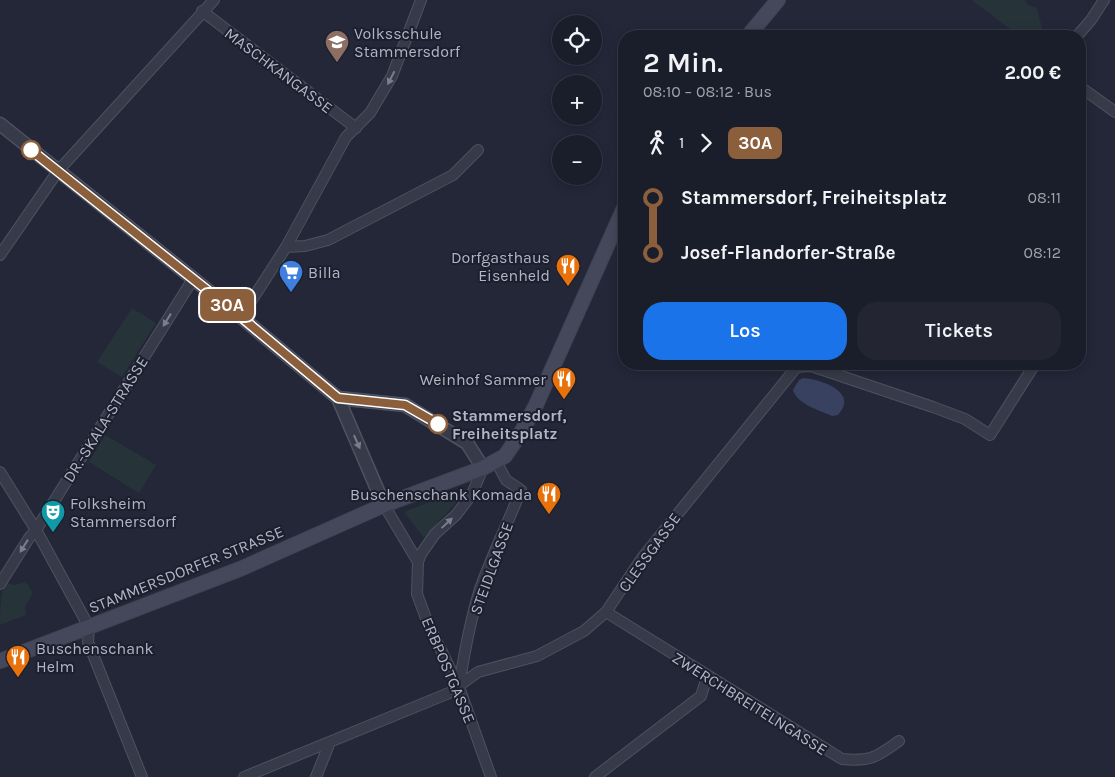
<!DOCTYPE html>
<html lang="de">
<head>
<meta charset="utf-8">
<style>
  body { margin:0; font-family:Karla,sans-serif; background:#232632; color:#f1f3f6; height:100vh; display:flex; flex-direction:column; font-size:19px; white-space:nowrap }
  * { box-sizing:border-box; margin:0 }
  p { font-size:16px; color:#9fa2a8 }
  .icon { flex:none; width:28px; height:28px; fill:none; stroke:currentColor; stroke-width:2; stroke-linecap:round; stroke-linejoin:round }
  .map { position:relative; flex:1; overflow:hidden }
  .panel { position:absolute; left:618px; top:30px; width:468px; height:340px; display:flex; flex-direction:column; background:#1a1d2a; border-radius:20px; box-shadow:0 2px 12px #0003,0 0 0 1px #383b47 }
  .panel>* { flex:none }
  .badge { padding:0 10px; border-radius:8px; font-size:18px; line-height:32px }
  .buttons { position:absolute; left:552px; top:15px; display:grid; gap:10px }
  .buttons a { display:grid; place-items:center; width:50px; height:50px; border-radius:50%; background:#1a1d2a; box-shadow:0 2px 12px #0003,0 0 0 1px #383b47; font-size:25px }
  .map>.badge { position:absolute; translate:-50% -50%; box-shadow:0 0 0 2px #fff }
  .legs { display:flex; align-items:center; gap:8px; height:55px; padding:0 25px; font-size:16px }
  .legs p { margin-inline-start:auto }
  .head { display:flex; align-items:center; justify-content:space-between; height:85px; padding:0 25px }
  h1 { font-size:28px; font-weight:600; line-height:38px }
  .primary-button { display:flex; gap:10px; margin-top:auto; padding:10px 25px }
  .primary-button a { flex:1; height:58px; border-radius:20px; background:#1a73e8; color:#fff; font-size:20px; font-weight:600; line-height:58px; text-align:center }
  .primary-button a+a { background:#232632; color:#f1f3f6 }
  ul { padding:0 25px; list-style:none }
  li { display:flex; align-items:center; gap:18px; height:55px; font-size:19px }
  li i { display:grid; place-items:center; width:8px; height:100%; margin:0 6px; background:currentColor }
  li i::after { content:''; width:12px; height:12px; margin:-6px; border:4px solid; border-radius:50%; background:#1a1d2a }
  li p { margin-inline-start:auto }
  li:first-child i { background:linear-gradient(#0000 50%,currentColor 0) }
  li:last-child i { background:linear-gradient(currentColor 50%,#0000 0) }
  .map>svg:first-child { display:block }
</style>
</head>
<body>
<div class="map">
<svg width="1115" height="777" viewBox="0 0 1115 777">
  <rect width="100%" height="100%" fill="#232738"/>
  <!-- green -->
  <path fill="#26343a" d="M972,0H1025L1028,5L1037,8L1044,36H1019Z
    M132,308L156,323L122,377L97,362Z
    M105,435L156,465L139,493L89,462Z
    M460,490L464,494L424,538L404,512Z
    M26,582L33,593L25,607L26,615L0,625C0,611 0,592 6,583L15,585Z"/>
  <!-- water -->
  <path fill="#394160" d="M803,378C820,379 860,392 838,415L832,416C819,410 797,404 793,390L799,380Z"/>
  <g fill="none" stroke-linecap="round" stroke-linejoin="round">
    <defs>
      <path id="minor" d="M202,11L356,128
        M1077,36L1091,20L1104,0
        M1079,86L1115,112
        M286,247L305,246L328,240L453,175L478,150
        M0,255L58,171L214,0
        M1079,295L1080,292
        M241,317L286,247L346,137L370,113L392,76L421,0
        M796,367L811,366L933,407L965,419L990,435L1035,364
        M483,468L472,494L456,515L435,534L421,554L418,562L417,594L427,621L459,687L491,777
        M0,472L36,530L89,627L88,642L142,777
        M384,505L418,562
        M0,584L29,538L36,530L193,279
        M606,612L842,759C870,762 877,757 899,741
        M459,687C464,654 470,621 480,589C492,555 508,523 521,490L506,480L496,461
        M244,777L449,693L478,672L537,656L584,631L606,612L642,558L799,364
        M316,777L330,742
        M595,777L701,696L707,677"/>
      <path id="tertiary" d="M0,124L241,317L338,398L384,505
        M338,398L405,405L467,443L483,468"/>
      <path id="secondary" d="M748,36L778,0
        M0,661L240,569L384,505L483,468L505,456L522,431L536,405L624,208"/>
    </defs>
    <!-- minor casing -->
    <use href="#minor" stroke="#4e5260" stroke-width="12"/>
    <!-- tertiary casing -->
    <use href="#tertiary" stroke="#4e5260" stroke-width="15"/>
    <!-- secondary casing -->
    <use href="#secondary" stroke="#404351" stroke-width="16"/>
    <!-- minor -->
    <use href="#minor" stroke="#373a48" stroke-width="10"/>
    <!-- tertiary -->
    <use href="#tertiary" stroke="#373a48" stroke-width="12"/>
    <!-- secondary -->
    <use href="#secondary" stroke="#45485b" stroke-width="14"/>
  </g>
  <!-- one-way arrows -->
  <defs><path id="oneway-solid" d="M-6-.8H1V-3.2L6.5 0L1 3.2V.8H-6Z" transform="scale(1.25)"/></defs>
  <g fill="#7a7e8c">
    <use href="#oneway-solid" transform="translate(391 78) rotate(117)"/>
    <use href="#oneway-solid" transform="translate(167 320) rotate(122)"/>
    <use href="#oneway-solid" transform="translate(357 442) rotate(66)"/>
    <use href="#oneway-solid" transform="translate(447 523) rotate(-43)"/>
    <use href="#oneway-solid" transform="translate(24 546) rotate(122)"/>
  </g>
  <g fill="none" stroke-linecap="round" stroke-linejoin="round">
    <defs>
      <path id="line-1" d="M31,150L241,317L338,398L405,405L438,424"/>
    </defs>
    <!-- line-1 casing -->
    <use href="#line-1" stroke="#fff" stroke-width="11"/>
    <!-- line-1 -->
    <use href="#line-1" stroke="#8b5e3c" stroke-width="8"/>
  </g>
  <!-- icons -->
  <defs>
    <symbol id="school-pin" viewBox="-11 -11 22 30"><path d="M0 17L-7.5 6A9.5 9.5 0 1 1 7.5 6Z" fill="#8d6e63" stroke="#1c1f2d"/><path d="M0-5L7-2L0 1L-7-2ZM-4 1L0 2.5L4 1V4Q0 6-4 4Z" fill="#fff"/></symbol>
    <symbol id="restaurant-pin" viewBox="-11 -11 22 30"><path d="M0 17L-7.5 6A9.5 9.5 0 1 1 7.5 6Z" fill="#e8710a" stroke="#1c1f2d"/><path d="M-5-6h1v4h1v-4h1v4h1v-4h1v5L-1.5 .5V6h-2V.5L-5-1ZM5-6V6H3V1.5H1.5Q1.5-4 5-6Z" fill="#fff"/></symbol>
    <symbol id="supermarket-pin" viewBox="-11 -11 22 30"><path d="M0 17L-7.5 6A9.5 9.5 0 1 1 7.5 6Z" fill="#3f7fe0" stroke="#1c1f2d"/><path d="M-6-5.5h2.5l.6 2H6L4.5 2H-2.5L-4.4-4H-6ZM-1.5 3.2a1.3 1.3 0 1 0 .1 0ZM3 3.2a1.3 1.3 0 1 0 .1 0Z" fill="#fff"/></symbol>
    <symbol id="theatre-pin" viewBox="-11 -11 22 30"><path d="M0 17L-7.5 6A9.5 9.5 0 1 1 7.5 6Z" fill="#0f9aa8" stroke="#1c1f2d"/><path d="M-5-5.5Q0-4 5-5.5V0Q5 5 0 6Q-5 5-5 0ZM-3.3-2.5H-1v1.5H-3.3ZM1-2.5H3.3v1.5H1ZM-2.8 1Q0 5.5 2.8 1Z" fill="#fff"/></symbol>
  </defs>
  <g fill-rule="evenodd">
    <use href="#school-pin" x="323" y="28" width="28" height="38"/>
    <use href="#restaurant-pin" x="554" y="252" width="28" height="38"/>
    <use href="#supermarket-pin" x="277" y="258" width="28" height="38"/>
    <use href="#restaurant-pin" x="550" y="365" width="28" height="38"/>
    <use href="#restaurant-pin" x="535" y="480" width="28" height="38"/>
    <use href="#theatre-pin" x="39" y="498" width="28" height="38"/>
    <use href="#restaurant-pin" x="4" y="643" width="28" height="38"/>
  </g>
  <!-- markers -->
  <g fill="#fff" stroke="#8b5e3c" stroke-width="2.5">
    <circle cx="31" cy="150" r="9"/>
    <circle cx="438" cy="424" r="9"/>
  </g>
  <g text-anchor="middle" stroke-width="4" stroke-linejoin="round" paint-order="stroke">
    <!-- poi labels -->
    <g font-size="16" fill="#b1b5c4" stroke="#1c1f2d" text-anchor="start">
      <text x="354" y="39">Volksschule<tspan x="354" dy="18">Stammersdorf</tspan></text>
      <text x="550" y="263" text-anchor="end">Dorfgasthaus<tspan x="550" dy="18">Eisenheld</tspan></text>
      <text x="308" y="278">Billa</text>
      <text x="546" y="385" text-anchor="end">Weinhof Sammer</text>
      <text x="532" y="500" text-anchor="end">Buschenschank Komada</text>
      <text x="70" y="509">Folksheim<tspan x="70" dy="18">Stammersdorf</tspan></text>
      <text x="36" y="654">Buschenschank<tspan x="36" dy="18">Helm</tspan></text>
    </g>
    <!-- street labels -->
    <g font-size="16" fill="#b1b5c4" stroke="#1c1f2d">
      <text transform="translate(279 70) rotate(37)" y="6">MASCHKANGASSE</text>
      <text transform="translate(105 419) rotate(-58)" y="6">DR.-SKALA-STRASSE</text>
      <text transform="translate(649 552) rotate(-54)" y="6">CLESSGASSE</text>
      <text transform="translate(491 568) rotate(-70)" y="6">STEIDLGASSE</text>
      <text transform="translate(186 569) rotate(-22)" y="6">STAMMERSDORFER STRASSE</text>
      <text transform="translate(449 670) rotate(67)" y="6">ERBPOSTGASSE</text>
      <text transform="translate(750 703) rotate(32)" y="6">ZWERCHBREITELNGASSE</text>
    </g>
    <!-- stop labels -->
    <g font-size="16" font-weight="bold" fill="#b1b5c4" stroke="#1c1f2d" text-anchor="start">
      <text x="452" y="421">Stammersdorf,<tspan x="452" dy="18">Freiheitsplatz</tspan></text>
    </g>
  </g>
</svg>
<div class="buttons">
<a><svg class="icon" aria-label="locate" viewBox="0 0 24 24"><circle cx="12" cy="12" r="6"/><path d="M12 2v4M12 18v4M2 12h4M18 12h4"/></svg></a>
<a>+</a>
<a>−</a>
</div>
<b class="badge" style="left:227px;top:305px;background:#8b5e3c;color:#fff">30A</b>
<section class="panel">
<div class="head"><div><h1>2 Min.</h1><p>08:10 – 08:12 · Bus</p></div><b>2.00 €</b></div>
<div class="legs"><svg class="icon" aria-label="walk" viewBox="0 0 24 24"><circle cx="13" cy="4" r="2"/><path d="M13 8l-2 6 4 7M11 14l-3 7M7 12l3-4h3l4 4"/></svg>1<svg class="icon" aria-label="forward" viewBox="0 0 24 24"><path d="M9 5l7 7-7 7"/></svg><b class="badge" style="background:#8b5e3c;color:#fff">30A</b></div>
<ul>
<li><i style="color:#8b5e3c"></i><b>Stammersdorf, Freiheitsplatz</b><p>08:11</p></li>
<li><i style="color:#8b5e3c"></i><b>Josef-Flandorfer-Straße</b><p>08:12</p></li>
</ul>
<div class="primary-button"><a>Los</a><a>Tickets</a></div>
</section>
</div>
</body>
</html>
